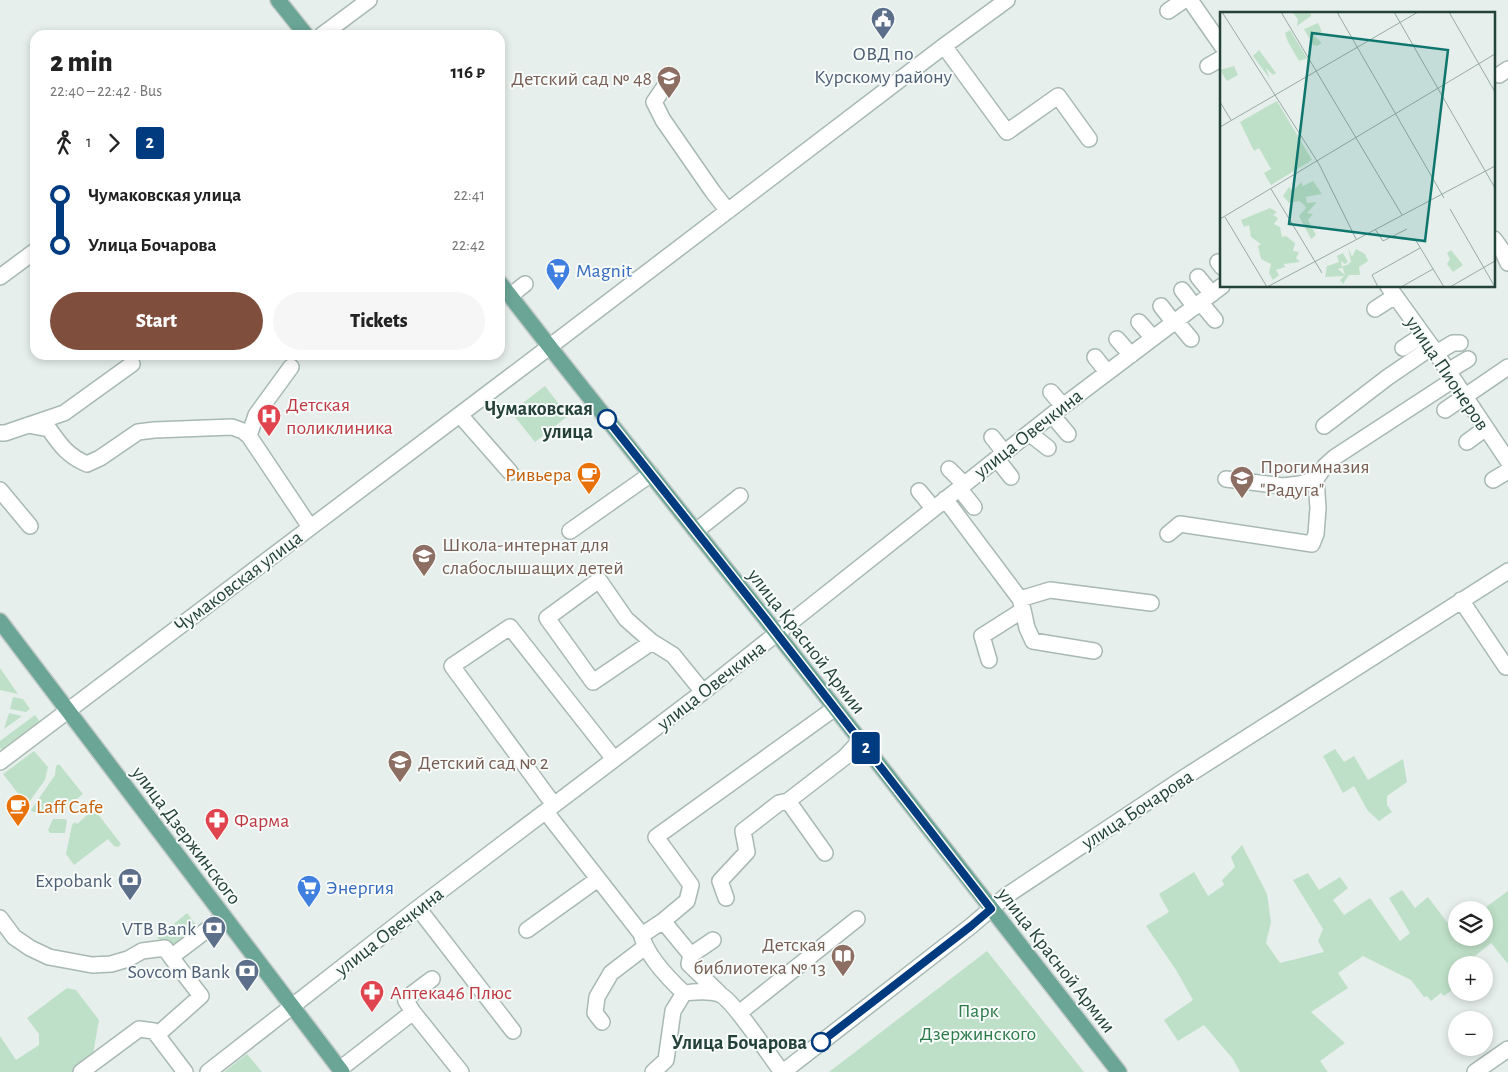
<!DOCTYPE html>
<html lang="en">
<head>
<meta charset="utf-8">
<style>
  body { margin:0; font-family:"Alegreya Sans",sans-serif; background:#f6f6f6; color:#222; height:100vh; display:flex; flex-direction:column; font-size:19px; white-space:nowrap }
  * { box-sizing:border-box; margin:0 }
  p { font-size:16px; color:#767676 }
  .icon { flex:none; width:28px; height:28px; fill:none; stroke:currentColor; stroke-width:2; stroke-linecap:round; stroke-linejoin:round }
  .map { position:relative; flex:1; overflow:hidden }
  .details { position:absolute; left:30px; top:30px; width:475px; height:330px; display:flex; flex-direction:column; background:#fff; border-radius:15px; box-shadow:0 2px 8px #0003 }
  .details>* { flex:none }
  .badge { padding:0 10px; border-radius:4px; font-size:18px; line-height:32px }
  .fabs { position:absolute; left:1448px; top:901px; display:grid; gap:10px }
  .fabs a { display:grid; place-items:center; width:45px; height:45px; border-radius:50%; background:#fff; box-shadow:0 2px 8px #0003; font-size:25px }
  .map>.badge { position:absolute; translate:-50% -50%; box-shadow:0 0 0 2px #fff }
  .legs { display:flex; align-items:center; gap:8px; height:55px; padding:0 20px; font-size:16px }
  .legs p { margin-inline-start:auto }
  .head { display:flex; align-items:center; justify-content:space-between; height:85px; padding:0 20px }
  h1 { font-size:28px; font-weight:800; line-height:38px }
  .cta { display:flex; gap:10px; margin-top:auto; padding:10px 20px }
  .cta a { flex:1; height:58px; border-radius:30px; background:#804e3d; color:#fff; font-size:20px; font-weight:800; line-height:58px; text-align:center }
  .cta a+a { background:#f6f6f6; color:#222 }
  ul { padding:0 20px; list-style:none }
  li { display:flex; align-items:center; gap:18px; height:50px; font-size:19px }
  li i { display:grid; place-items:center; width:8px; height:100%; margin:0 6px; background:currentColor }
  li i::after { content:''; width:12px; height:12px; margin:-6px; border:4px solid; border-radius:50%; background:#fff }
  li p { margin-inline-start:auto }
  li:first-child i { background:linear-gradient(#0000 50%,currentColor 0) }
  li:last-child i { background:linear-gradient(currentColor 50%,#0000 0) }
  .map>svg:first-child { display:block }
</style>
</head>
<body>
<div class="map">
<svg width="1508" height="1072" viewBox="0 0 1508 1072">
  <rect width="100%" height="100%" fill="#e6efeb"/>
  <!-- green -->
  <path fill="#bfe0c8" d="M545,386L568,416L535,442L511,412Z
    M0,668L18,694L0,690Z
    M13,697L23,699L30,709L26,712L10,709Z
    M9,713L22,716L4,729Z
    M35,715L40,722L3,751L0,748V741Z
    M1335,749L1344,762L1354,756L1368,780L1403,759L1407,782L1387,796V805L1392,812L1379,821L1368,811L1354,786L1343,793L1323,756Z
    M34,751L48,767L45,780L27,805L3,774Z
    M59,764L83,794L62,811L33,812L31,810L55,775L56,766Z
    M94,809L121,844L118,847L114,846L108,839L74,865L66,854L72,825L75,822L77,824Z
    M53,819H65L67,821L65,833H50L48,830Z
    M1242,845L1267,894L1271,922L1266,943L1280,963L1324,952L1318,941L1323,929L1293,880L1308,873L1319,890L1340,877L1348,888L1333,900L1344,915L1370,898L1400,941L1410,933L1389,898L1402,890L1415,908L1428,897L1453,930L1456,928V938H1484V910H1482L1508,891V964L1491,943L1475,956L1481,965H1456V987L1444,996L1441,993L1431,1001L1427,996L1424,997L1411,980L1363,956L1338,973L1348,988L1311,1012L1345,1043L1320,1061L1328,1072H1240L1233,1059L1204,1025L1178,1041L1164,1020L1193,1000L1176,970L1146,926L1169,912L1159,894L1194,872L1208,896L1224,885L1222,880L1235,867L1231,857Z
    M187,913L199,929L175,947L157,938Z
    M987,951L1084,1072H829Z
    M67,988L76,990L99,1020L93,1054L72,1072H0V1036L16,1060L39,1045V1034L27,1018Z
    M247,1054L262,1072H224Z"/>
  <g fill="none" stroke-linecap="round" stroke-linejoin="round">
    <defs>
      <path id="minor" d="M1190,0L1222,46
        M1168,11L1184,0
        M322,35L369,0
        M944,46L1007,132L1058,96L1089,139
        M1208,66L1222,58
        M1499,75L1508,69
        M669,80L654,102L663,120L713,192L728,211
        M1494,239L1502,250L1508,263
        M1218,262L1222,267
        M0,277L35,251
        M1198,277L1212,294
        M1388,286L1432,347L1508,461
        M1182,290L1195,307
        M510,296L525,284
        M1201,303L1215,320
        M1161,306L1174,323
        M1375,309L1395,296
        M1176,321L1191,339
        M1139,322L1153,338
        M1117,339L1131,355
        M1403,348L1423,335
        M1436,353L1453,343H1460
        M1095,357L1107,372
        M291,367L256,415L249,436L310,527
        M1448,371L1468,359
        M1051,392L1063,406
        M1445,410L1508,367
        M460,415L510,472
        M1052,415L1068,434
        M28,425L49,429C61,446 68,456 87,464L100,458L138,432L154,430L232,427L243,431L249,436
        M1324,426L1388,377L1432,347
        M0,433H5L64,413L132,364
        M1029,433L1048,448
        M992,437L1004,452
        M1467,442L1486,428
        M997,459L1011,477
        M949,469L964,484
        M1226,479L1283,486L1300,484L1316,479
        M1493,480L1508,471
        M959,488L974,507
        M0,490L30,526
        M919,491L933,508
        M945,499L1020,599L1023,610L982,636L989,660
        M570,531L651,474
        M696,531L740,496
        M1168,534L1180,524L1312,544L1316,534L1318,508L1316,479L1325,466L1335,457L1453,380
        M1020,599L1050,590L1151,603
        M1461,600L1506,667
        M1023,610L1027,628L1033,641L1094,651
        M652,642L593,682L547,618L599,580L626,619L652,642L673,655L703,692
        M0,762L536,357L944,46L1007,0
        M554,805L452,666L510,627L614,759
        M546,812L642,935L663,921L687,901L691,885L656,837L835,708
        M825,853L788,801L845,757L860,741
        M726,898L720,881L747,852L743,831L779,803L788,801
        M418,908L513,1031
        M0,918L14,937L30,948L49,957L92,965L111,964L128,959L142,951L165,948L171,957
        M663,921L691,955L689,964L719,993
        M527,930L598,879
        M642,937C648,957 669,979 684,993
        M691,955L713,940
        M413,1012L406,1001L412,994L432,979
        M739,1013L857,919
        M602,1022L595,1013L597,997L611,973L645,947
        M157,1035L201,996L171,957L224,917
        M340,1069L413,1012L461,1072
        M81,1072L139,1029L154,1031L185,1072
        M208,1072L418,908L703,692L1063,406L1222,286
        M653,1072L666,1060L673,1011L684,993C695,992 708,990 719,994C732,998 771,1058 782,1072
        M783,1072L971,926L1006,896L1185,777L1508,571
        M1475,1072L1508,1049"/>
      <path id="major" d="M278,0L306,35
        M500,283L560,360L764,617L1119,1072
        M0,621L342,1072"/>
    </defs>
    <!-- minor casing -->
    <use href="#minor" stroke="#a8b8b2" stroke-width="18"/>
    <!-- major casing -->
    <use href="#major" stroke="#c2cac8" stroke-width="18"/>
    <!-- minor -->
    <use href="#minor" stroke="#fff" stroke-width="15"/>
    <!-- major -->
    <use href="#major" stroke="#6aa596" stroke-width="15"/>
  </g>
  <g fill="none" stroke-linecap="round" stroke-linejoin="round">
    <defs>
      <path id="line-1" d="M607,419L764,617L991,909L971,926L821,1042"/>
    </defs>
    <!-- line-1 casing -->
    <use href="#line-1" stroke="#fff" stroke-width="11"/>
    <!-- line-1 -->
    <use href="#line-1" stroke="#003b80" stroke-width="8"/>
  </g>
  <!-- icons -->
  <defs>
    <symbol id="civic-pin" viewBox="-11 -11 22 30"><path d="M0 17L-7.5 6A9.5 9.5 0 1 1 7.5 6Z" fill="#5c6f8a" stroke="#f7fbf9"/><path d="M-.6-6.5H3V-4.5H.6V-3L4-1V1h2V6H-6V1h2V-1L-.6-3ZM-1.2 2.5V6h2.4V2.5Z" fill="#fff"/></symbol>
    <symbol id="school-pin" viewBox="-11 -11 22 30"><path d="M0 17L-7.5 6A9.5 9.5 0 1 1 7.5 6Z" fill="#8d6e63" stroke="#f7fbf9"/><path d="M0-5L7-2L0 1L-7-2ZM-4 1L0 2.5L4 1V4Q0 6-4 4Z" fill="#fff"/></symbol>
    <symbol id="supermarket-pin" viewBox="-11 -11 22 30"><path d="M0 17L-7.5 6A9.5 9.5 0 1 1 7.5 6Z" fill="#3f7fe0" stroke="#f7fbf9"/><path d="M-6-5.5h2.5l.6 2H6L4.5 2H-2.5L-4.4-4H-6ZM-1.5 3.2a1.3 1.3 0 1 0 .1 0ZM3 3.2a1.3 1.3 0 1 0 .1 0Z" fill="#fff"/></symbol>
    <symbol id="hospital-pin" viewBox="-11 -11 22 30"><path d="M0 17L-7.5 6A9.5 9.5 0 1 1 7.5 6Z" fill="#e0444e" stroke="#f7fbf9"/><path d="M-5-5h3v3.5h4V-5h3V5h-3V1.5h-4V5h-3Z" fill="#fff"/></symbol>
    <symbol id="cafe-pin" viewBox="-11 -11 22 30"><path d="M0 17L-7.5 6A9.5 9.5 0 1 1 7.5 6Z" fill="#e8710a" stroke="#f7fbf9"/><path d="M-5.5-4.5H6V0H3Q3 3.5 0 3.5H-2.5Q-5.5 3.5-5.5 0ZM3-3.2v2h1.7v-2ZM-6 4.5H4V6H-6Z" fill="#fff"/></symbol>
    <symbol id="pharmacy-pin" viewBox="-11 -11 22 30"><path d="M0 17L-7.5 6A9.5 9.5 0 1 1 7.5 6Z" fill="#e0444e" stroke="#f7fbf9"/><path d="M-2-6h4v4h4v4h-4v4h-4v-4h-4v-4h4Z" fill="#fff"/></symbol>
    <symbol id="bank-pin" viewBox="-11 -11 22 30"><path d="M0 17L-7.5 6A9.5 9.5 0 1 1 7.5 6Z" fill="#5c6f8a" stroke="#f7fbf9"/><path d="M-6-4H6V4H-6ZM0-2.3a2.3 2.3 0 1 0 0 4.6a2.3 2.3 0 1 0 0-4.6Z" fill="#fff"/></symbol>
    <symbol id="library-pin" viewBox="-11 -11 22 30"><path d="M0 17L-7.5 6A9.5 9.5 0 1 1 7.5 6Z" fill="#8d6e63" stroke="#f7fbf9"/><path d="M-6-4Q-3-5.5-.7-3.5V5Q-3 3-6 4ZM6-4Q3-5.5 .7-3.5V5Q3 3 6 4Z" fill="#fff"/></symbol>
  </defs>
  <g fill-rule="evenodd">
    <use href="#civic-pin" x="869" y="5" width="28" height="38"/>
    <use href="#school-pin" x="655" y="64" width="28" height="38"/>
    <use href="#supermarket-pin" x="544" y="256" width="28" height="38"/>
    <use href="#hospital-pin" x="255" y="402" width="28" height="38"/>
    <use href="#cafe-pin" x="575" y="460" width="28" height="38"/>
    <use href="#school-pin" x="1228" y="464" width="28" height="38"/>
    <use href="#school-pin" x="410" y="542" width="28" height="38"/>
    <use href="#school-pin" x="386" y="748" width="28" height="38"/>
    <use href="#cafe-pin" x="4" y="792" width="28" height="38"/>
    <use href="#pharmacy-pin" x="203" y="806" width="28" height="38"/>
    <use href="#bank-pin" x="116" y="866" width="28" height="38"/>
    <use href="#supermarket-pin" x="295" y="873" width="28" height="38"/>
    <use href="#bank-pin" x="200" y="914" width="28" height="38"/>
    <use href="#library-pin" x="829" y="942" width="28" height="38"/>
    <use href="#bank-pin" x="233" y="957" width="28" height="38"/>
    <use href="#pharmacy-pin" x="358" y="978" width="28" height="38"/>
  </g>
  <!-- markers -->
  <g fill="#fff" stroke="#003b80" stroke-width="2.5">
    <circle cx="607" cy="419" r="9"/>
    <circle cx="821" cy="1042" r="9"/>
  </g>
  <g text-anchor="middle" stroke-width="4" stroke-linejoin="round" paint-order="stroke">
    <!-- service labels -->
    <g font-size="20" fill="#4e5e75" stroke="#f7fbf9" text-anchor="end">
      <text x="883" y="60" text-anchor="middle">ОВД по<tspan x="883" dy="23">Курскому району</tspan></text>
      <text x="112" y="887">Expobank</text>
      <text x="196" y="935">VTB Bank</text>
      <text x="230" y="978">Sovcom Bank</text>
    </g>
    <!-- education labels -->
    <g font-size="20" fill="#785e54" stroke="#f7fbf9" text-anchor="start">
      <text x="652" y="85" text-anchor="end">Детский сад № 48</text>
      <text x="1260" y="473">Прогимназия<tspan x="1260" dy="23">"Радуга"</tspan></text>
      <text x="442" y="551">Школа-интернат для<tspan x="442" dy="23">слабослышащих детей</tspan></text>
      <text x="418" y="769">Детский сад № 2</text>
      <text x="826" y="951" text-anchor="end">Детская<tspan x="826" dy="23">библиотека № 13</tspan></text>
    </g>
    <!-- shop labels -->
    <g font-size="20" fill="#366cbe" stroke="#f7fbf9" text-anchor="start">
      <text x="576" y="277">Magnit</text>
      <text x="326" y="894">Энергия</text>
    </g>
    <!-- street labels -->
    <g font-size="20" fill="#24423a" stroke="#f7fbf9">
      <text transform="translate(1448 373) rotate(56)" y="7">улица Пионеров</text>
      <text transform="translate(1028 433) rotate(-38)" y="7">улица Овечкина</text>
      <text transform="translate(238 581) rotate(-37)" y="7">Чумаковская улица</text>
      <text transform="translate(807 641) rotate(52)" y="7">улица Красной Армии</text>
      <text transform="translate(711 685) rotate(-38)" y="7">улица Овечкина</text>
      <text transform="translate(1137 809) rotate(-33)" y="7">улица Бочарова</text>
      <text transform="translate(187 835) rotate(53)" y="7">улица Дзержинского</text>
      <text transform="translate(389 931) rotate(-38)" y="7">улица Овечкина</text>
      <text transform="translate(1057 960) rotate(52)" y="7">улица Красной Армии</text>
    </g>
    <!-- health labels -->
    <g font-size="20" fill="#be3a42" stroke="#f7fbf9" text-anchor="start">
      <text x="286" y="411">Детская<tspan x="286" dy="23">поликлиника</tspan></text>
      <text x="234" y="827">Фарма</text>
      <text x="390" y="999">Аптека46 Плюс</text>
    </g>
    <!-- stop labels -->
    <g font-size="20" font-weight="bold" fill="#24423a" stroke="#f7fbf9" text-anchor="end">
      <text x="593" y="415">Чумаковская<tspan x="593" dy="23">улица</tspan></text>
      <text x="807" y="1049">Улица Бочарова</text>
    </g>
    <!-- food labels -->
    <g font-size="20" fill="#c56008" stroke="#f7fbf9" text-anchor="end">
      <text x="572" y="481">Ривьера</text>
      <text x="36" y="813" text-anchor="start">Laff Cafe</text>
    </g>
    <!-- park labels -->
    <g font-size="20" fill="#2d7a4b" stroke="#f7fbf9">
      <text x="978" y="1017">Парк<tspan x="978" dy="23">Дзержинского</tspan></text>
    </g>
  </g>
  <!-- overview -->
  <g transform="translate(1220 12)">
    <rect width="275" height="275" fill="#e6efeb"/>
    <path d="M72,0H90L91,4L77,14L78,7ZM98,11L102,20L94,24L102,31L97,34L93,33L84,17ZM70,18L87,46L85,47L79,49L68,30L65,21ZM39,38L56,61L53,63L46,56L50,67L33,44ZM14,54L18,63L7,69L0,58ZM57,89L92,148L51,173L44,161L51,157L39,136L34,139L20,110ZM93,169L102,182L86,185L87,191L97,190L87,201L93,202L88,208L96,223L91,227L79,204L86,196L84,193L79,189L69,191L63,184L69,175L73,179L81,170L83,174ZM50,196L57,200L53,203L58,206L54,212L60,215L62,225L66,224L75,231L73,239L79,240L76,246L80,250L64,252L65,255L56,258L59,263L53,268L49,261L51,252L41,247L38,234L41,232L31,225L29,213L24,215L21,208ZM128,235L132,245L136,237L145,242L148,249L139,255L140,263H129L123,272L120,268L124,264L105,265L107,254L119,250L117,244L123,241L128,250L125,252L121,249L122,256L118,257L125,263L122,254L127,253L131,250ZM231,238L243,253L233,260L227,252L230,247L227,241Z" fill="#bfe0c8"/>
    <path fill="none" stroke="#98aaa4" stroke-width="1" d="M2,0L99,152L136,227M61,0L182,203M117,0L224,186M174,0L275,176M229,0L275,80M0,90L11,108M0,115L198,0M51,177L102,261M230,197L275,275M5,205L47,275M0,207L275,42M155,217L163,229L187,217M195,227L224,275M47,275L275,154M158,275L152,263L200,236M181,275L213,257M230,275L275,249"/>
    <path fill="#0f766e" fill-opacity="0.15" stroke="#0f766e" stroke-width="2.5" d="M92,21L228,38L205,229L69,212Z"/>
    <rect width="275" height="275" fill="none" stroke="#24423a" stroke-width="2.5"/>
  </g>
</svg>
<div class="fabs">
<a><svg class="icon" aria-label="layers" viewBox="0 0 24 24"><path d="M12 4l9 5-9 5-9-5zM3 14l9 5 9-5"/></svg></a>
<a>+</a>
<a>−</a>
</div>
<b class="badge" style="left:866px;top:748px;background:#003b80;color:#fff">2</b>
<section class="details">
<div class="head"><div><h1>2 min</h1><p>22:40 – 22:42 · Bus</p></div><b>116 ₽</b></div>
<div class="legs"><svg class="icon" aria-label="walk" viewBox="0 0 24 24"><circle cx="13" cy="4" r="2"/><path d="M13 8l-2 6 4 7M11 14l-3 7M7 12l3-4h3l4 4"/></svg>1<svg class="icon" aria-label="forward" viewBox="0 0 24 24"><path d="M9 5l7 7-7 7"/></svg><b class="badge" style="background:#003b80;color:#fff">2</b></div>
<ul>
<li><i style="color:#003b80"></i><b>Чумаковская улица</b><p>22:41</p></li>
<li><i style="color:#003b80"></i><b>Улица Бочарова</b><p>22:42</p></li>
</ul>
<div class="cta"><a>Start</a><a>Tickets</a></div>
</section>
</div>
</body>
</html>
